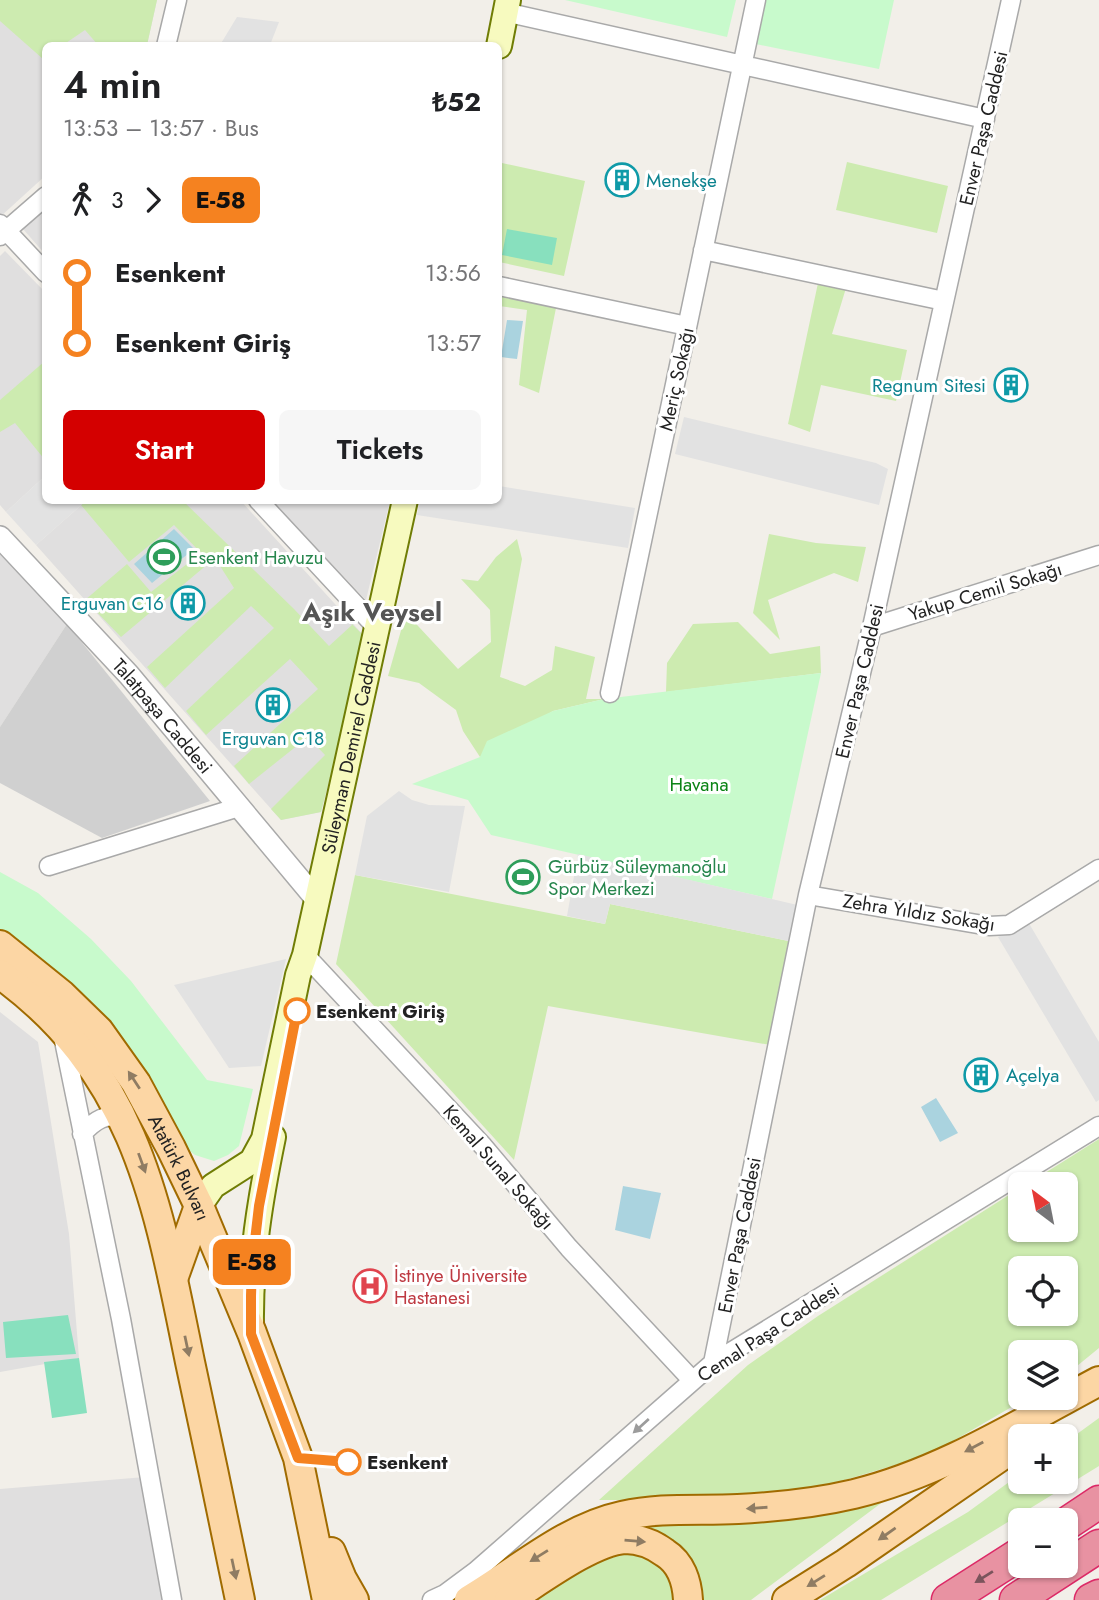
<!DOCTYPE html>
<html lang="en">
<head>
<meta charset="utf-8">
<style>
  body { margin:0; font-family:Jost,sans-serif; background:#f6f6f6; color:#202124; height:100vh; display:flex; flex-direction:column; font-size:26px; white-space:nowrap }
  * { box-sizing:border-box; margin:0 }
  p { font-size:23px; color:#757577 }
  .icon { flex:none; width:38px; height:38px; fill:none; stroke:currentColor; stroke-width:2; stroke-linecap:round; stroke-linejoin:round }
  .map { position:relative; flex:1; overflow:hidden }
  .side { position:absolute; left:42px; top:42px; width:460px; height:462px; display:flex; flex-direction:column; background:#fff; border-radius:10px; box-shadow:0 2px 5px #0004 }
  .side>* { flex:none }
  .badge { padding:0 14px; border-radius:10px; font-size:24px; line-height:46px }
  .needle { width:46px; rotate:328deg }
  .controls { position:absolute; left:1008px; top:1172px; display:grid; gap:14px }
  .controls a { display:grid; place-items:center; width:70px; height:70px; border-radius:10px; background:#fff; box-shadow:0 2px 5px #0004; font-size:35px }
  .map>.badge { position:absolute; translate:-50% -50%; box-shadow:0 0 0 4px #fff }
  .legs { display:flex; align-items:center; gap:10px; height:77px; padding:0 21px; font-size:23px }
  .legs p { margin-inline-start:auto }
  .headline { display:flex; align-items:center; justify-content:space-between; height:119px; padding:0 21px }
  h1 { font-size:38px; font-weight:600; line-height:52px }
  .cta { display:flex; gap:14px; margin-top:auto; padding:14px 21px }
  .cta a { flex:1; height:80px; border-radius:10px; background:#d40000; color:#fff; font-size:28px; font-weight:600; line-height:80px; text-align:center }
  .cta a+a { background:#f6f6f6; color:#202124 }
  ul { padding:0 21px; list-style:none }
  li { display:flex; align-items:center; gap:24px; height:70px; font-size:26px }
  li i { display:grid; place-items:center; width:10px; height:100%; margin:0 9px; background:currentColor }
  li i::after { content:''; width:18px; height:18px; margin:-9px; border:5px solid; border-radius:50%; background:#fff }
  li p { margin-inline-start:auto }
  li:first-child i { background:linear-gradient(#0000 50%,currentColor 0) }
  li:last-child i { background:linear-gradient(currentColor 50%,#0000 0) }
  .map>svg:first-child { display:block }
</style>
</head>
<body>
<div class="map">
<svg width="1099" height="1600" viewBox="0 0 1099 1600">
  <rect width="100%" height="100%" fill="#f2efe9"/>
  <!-- residential -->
  <path fill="#e0dfdf" d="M0,0H157L147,45L46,46L45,176L0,217Z
    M45,209V254L23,229Z
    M5,251L46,293L45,476L6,512L0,505V256Z
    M86,501H241L366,638L321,812L281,820L36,545Z
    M272,501H390L366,600Z
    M1,552L67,624L0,727V553Z
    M0,1012L38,1042L69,1234L79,1358L0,1372Z
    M145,1477L163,1600H0V1489Z"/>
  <!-- religious -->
  <path fill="#d0d0d0" d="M67,624L210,801L102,838L0,783V727Z"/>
  <!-- grass -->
  <path fill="#cdebb0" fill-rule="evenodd" d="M0,0H157L147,45H98L85,30L63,45L46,46L45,58L43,59L0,21Z
    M847,162L948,186L937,233L836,210Z
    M502,163L585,181L564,276L499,262V180Z
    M818,283L846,288L832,334L907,350L896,401L821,385L810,432L788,424Z
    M499,291L557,303L539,393L519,385L527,310L499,306Z
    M45,361V460L15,423L0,432V400Z
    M86,500L183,501L294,609L329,646L352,625L351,623L366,638L321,812L281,820L271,809L325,755L308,737L249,784L234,766L318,689L290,659L206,735L186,711L274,628L251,606L165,688L147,667L234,588L215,558L121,637L85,600L127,564L151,592L201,553L174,525L129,562L81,505Z
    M769,534L816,543L866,547L858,582L834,573L768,600L780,640L753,613Z
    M517,539L522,559L500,677L525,686L552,670L555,646L595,657L586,699H604L553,711L480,757L463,731L456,710L419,683L388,676L406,613L458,669L491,642L490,610L461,579L478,581L496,557Z
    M738,622L770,654L820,646L821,673L666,692L667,663L693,624Z
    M355,875L605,924L610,904L798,943L776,1046L548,1006L514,1160L336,964Z
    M1099,1139V1348L1066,1375V1353H1020V1398H1027L929,1455L811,1490L635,1500H599L748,1365L818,1316L1020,1188V1230H1066V1185H1026ZM1020,1269H1066V1314H1020Z
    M1099,1418V1466L881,1600H820L968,1512L1020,1474V1482H1066V1442Z
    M884,1501L751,1600H701C687,1564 686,1548 650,1527L651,1521L827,1509Z
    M637,1547L672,1570L675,1600H529L600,1556Z"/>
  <!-- park -->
  <path fill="#c8facc" d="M565,0H736L727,37Z
    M760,0H894L879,69L751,43Z
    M821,673L772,899L491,835L468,800L412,784L480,757L487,741L553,711L604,699Z
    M0,872L38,893L91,939L131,981L207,1080L253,1089L239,1146L228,1155L214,1161L195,1155L179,1142L25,948L0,931Z"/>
  <!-- pitch -->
  <path fill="#88e0be" d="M507,229L557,238L552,265L502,255Z
    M68,1315L76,1354L6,1358L3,1322Z
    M79,1358L87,1413L52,1418L44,1362Z"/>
  <!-- parking -->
  <path fill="#e2e2e2" d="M237,17L279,22L270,45H220Z
    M684,417L876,463L888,469L879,505L675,454Z
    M45,476L46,500L86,501L36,545L6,512Z
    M499,486L635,508L628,548L417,515L420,501L499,500Z
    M399,791L412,800L429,805L465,806L449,892L355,875L367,816Z
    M578,854L806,907L798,943L610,904L605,924L567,916Z
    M1027,920L1099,1042V1100L1096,1102L998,937Z
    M286,959L261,1066L229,1068L174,985Z"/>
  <!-- water -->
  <path fill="#aad3df" d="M507,320L523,321L517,359L501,357Z
    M174,529L194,549L152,583L134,564Z
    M936,1098L958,1133L940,1142L921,1107Z
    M623,1186L661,1193L650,1239L615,1230Z"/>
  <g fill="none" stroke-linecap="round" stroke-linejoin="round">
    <defs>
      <path id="minor" d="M505,12L985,119
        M166,46L177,0
        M0,224L46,273
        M0,236L46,196
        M703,250L944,301
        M499,286L687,326
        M258,500L377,628
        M872,627L1099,555
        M610,693L756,0
        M49,866L239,807
        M808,895L989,926L1009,925L1099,869
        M305,955L483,1146L569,1248L692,1380
        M63,1036L121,1319L172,1600
        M82,1134C94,1121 107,1111 124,1120
        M713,1363L808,895L872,627L1011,0
        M432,1600L445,1594L476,1571L713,1363L1099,1126"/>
      <g id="tertiary">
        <path id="s1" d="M0,537L129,675L317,900"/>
      </g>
      <g id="secondary">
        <path d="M499,46L508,0"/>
        <path id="s2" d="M199,1206L213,1186L252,1161L264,1139L298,975L305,955L405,500"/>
        <path d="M251,1326C250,1261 260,1200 273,1137"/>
      </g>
      <g id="primary">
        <path id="s3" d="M0,945L62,995L99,1031L136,1083L171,1148L199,1206L252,1333L298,1458L327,1600"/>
        <path d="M0,974C138,1074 158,1206 190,1362C207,1441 224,1521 240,1600"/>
        <path d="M173,1279L199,1206"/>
        <path d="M331,1552L342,1579L354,1600"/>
        <path d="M469,1600C518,1571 566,1528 622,1516C661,1507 699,1511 738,1509C777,1507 816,1503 854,1494C941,1473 1020,1423 1099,1381"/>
        <path d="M509,1600C538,1582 592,1541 625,1539C641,1539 653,1544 665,1553C681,1563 687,1582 688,1600"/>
        <path d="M787,1600L846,1563L1020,1443"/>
      </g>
      <path id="motorway" d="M1066,1524L1099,1502
        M948,1600L1020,1554
        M1016,1600L1099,1546
        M1091,1600L1099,1596"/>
    </defs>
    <!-- minor casing -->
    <use href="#minor" stroke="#a9a9a9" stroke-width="21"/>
    <!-- tertiary casing -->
    <use href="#tertiary" stroke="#a9a9a9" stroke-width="24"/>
    <!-- secondary casing -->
    <use href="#secondary" stroke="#707d05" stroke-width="28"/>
    <!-- primary casing -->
    <use href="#primary" stroke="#a06b00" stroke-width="32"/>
    <!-- motorway casing -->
    <use href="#motorway" stroke="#dc2a67" stroke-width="35"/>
    <!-- minor -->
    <use href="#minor" stroke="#fff" stroke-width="18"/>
    <!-- tertiary -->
    <use href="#tertiary" stroke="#fff" stroke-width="21"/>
    <!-- secondary -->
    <use href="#secondary" stroke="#f7fabf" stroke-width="24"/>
    <!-- primary -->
    <use href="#primary" stroke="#fcd6a4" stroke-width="28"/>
    <!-- motorway -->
    <use href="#motorway" stroke="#e892a2" stroke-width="32"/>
  </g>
  <!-- one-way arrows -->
  <defs><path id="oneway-solid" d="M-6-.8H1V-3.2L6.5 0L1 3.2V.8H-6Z" transform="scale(1.75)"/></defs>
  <g fill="#8f7c63">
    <use href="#oneway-solid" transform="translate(134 1080) rotate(-123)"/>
    <use href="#oneway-solid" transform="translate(142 1163) rotate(70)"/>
    <use href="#oneway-solid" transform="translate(187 1346) rotate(78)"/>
    <use href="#oneway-solid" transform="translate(974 1447) rotate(152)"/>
    <use href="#oneway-solid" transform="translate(757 1508) rotate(176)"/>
    <use href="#oneway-solid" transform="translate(887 1534) rotate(145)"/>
    <use href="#oneway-solid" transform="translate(635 1541) rotate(5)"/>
    <use href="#oneway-solid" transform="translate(539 1556) rotate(148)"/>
    <use href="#oneway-solid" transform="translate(234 1569) rotate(78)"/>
    <use href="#oneway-solid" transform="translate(816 1581) rotate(148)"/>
  </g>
  <use fill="#9c9c9c" href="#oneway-solid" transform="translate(641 1426) rotate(138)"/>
  <use fill="#7b545c" href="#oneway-solid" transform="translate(984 1577) rotate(148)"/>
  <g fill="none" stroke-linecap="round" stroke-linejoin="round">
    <defs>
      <path id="line-1" d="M297,1011L259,1206L252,1266L251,1296V1334L298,1458L348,1462"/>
    </defs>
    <!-- line-1 casing -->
    <use href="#line-1" stroke="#fff" stroke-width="16"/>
    <!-- line-1 -->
    <use href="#line-1" stroke="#f58220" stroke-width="10"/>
  </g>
  <!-- icons -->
  <defs>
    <symbol id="building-ring" viewBox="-11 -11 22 22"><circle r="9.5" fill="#fff" stroke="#0f9aa8" stroke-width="1.5"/><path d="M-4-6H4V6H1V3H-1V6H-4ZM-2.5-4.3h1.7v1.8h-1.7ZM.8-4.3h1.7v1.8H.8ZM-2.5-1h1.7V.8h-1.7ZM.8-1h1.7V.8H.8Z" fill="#0f9aa8"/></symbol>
    <symbol id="stadium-ring" viewBox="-11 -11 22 22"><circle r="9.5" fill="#fff" stroke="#2e9e5b" stroke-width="1.5"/><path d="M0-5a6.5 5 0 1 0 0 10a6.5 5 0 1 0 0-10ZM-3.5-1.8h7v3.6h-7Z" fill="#2e9e5b"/></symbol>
    <symbol id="hospital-ring" viewBox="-11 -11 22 22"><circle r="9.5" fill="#fff" stroke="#e0444e" stroke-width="1.5"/><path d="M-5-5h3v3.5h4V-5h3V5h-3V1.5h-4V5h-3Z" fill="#e0444e"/></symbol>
  </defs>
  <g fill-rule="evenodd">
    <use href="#building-ring" x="603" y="161" width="38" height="38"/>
    <use href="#building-ring" x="992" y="366" width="38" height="38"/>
    <use href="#stadium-ring" x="145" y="538" width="38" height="38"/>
    <use href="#building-ring" x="169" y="584" width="38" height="38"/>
    <use href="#building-ring" x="254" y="686" width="38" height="38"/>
    <use href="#stadium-ring" x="504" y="858" width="38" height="38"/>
    <use href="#building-ring" x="962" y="1056" width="38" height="38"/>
    <use href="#hospital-ring" x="351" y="1267" width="38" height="38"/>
  </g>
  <!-- markers -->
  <g fill="#fff" stroke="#f58220" stroke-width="3.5">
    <circle cx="297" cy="1011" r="12"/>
    <circle cx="348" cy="1462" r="12"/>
  </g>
  <g text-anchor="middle" stroke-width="6" stroke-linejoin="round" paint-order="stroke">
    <!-- street labels -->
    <g font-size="19" fill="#222" stroke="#fff">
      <text transform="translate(983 128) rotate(-77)" y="7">Enver Paşa Caddesi</text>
      <text transform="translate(676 379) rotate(-78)" y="7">Meriç Sokağı</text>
      <text transform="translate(985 591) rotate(-17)" y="7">Yakup Cemil Sokağı</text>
      <text transform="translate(859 681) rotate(-77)" y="7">Enver Paşa Caddesi</text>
      <text dy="7" stroke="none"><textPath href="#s1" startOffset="242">Talatpaşa Caddesi</textPath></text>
      <text dy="7" stroke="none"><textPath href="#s2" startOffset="497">Süleyman Demirel Caddesi</textPath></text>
      <text transform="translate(919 912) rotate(9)" y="7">Zehra Yıldız Sokağı</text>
      <text transform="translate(499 1167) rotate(49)" y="7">Kemal Sunal Sokağı</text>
      <text dy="7" stroke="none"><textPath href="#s3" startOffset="290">Atatürk Bulvarı</textPath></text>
      <text transform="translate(739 1235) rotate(-79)" y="7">Enver Paşa Caddesi</text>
      <text transform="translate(768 1332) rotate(-33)" y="7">Cemal Paşa Caddesi</text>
    </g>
    <!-- culture labels -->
    <g font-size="19" fill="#0d838f" stroke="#fff" text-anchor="start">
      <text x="646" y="187">Menekşe</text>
      <text x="986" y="392" text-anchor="end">Regnum Sitesi</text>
      <text x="164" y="610" text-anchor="end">Erguvan C16</text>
      <text x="273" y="745" text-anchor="middle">Erguvan C18</text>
      <text x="1006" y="1082">Açelya</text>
    </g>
    <!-- leisure labels -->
    <g font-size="19" fill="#27864d" stroke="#fff" text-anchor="start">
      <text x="188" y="564">Esenkent Havuzu</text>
      <text x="548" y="873">Gürbüz Süleymanoğlu<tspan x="548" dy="22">Spor Merkezi</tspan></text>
    </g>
    <!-- park labels -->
    <g font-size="19" fill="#0c8416" stroke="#fff">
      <text x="699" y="791">Havana</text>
    </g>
    <!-- stop labels -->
    <g font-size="19" font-weight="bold" fill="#222" stroke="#fff" text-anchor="start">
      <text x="316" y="1018">Esenkent Giriş</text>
      <text x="367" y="1469">Esenkent</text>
    </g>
    <!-- health labels -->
    <g font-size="19" fill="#be3a42" stroke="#fff" text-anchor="start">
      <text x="394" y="1282">İstinye Üniversite<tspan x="394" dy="22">Hastanesi</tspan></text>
    </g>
    <!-- district labels -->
    <g font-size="26" font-weight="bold" fill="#555" stroke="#fff">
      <text x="372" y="621">Aşık Veysel</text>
    </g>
  </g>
</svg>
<div class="controls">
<a><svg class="needle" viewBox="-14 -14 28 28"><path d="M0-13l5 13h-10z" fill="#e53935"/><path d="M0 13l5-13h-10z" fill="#757577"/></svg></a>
<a><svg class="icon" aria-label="locate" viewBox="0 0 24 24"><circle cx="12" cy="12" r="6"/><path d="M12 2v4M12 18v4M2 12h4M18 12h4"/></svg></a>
<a><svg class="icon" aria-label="layers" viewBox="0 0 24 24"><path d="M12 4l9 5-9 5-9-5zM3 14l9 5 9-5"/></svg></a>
<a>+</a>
<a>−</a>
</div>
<b class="badge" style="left:252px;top:1262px;background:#f58220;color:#111">E-58</b>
<section class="side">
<div class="headline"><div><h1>4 min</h1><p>13:53 – 13:57 · Bus</p></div><b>₺52</b></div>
<div class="legs"><svg class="icon" aria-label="walk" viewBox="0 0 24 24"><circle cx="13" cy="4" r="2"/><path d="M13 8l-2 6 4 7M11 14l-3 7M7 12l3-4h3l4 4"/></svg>3<svg class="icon" aria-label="forward" viewBox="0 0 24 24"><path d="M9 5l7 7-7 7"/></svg><b class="badge" style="background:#f58220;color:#111">E-58</b></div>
<ul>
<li><i style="color:#f58220"></i><b>Esenkent</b><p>13:56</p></li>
<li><i style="color:#f58220"></i><b>Esenkent Giriş</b><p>13:57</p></li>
</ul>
<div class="cta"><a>Start</a><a>Tickets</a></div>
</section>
</div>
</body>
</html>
